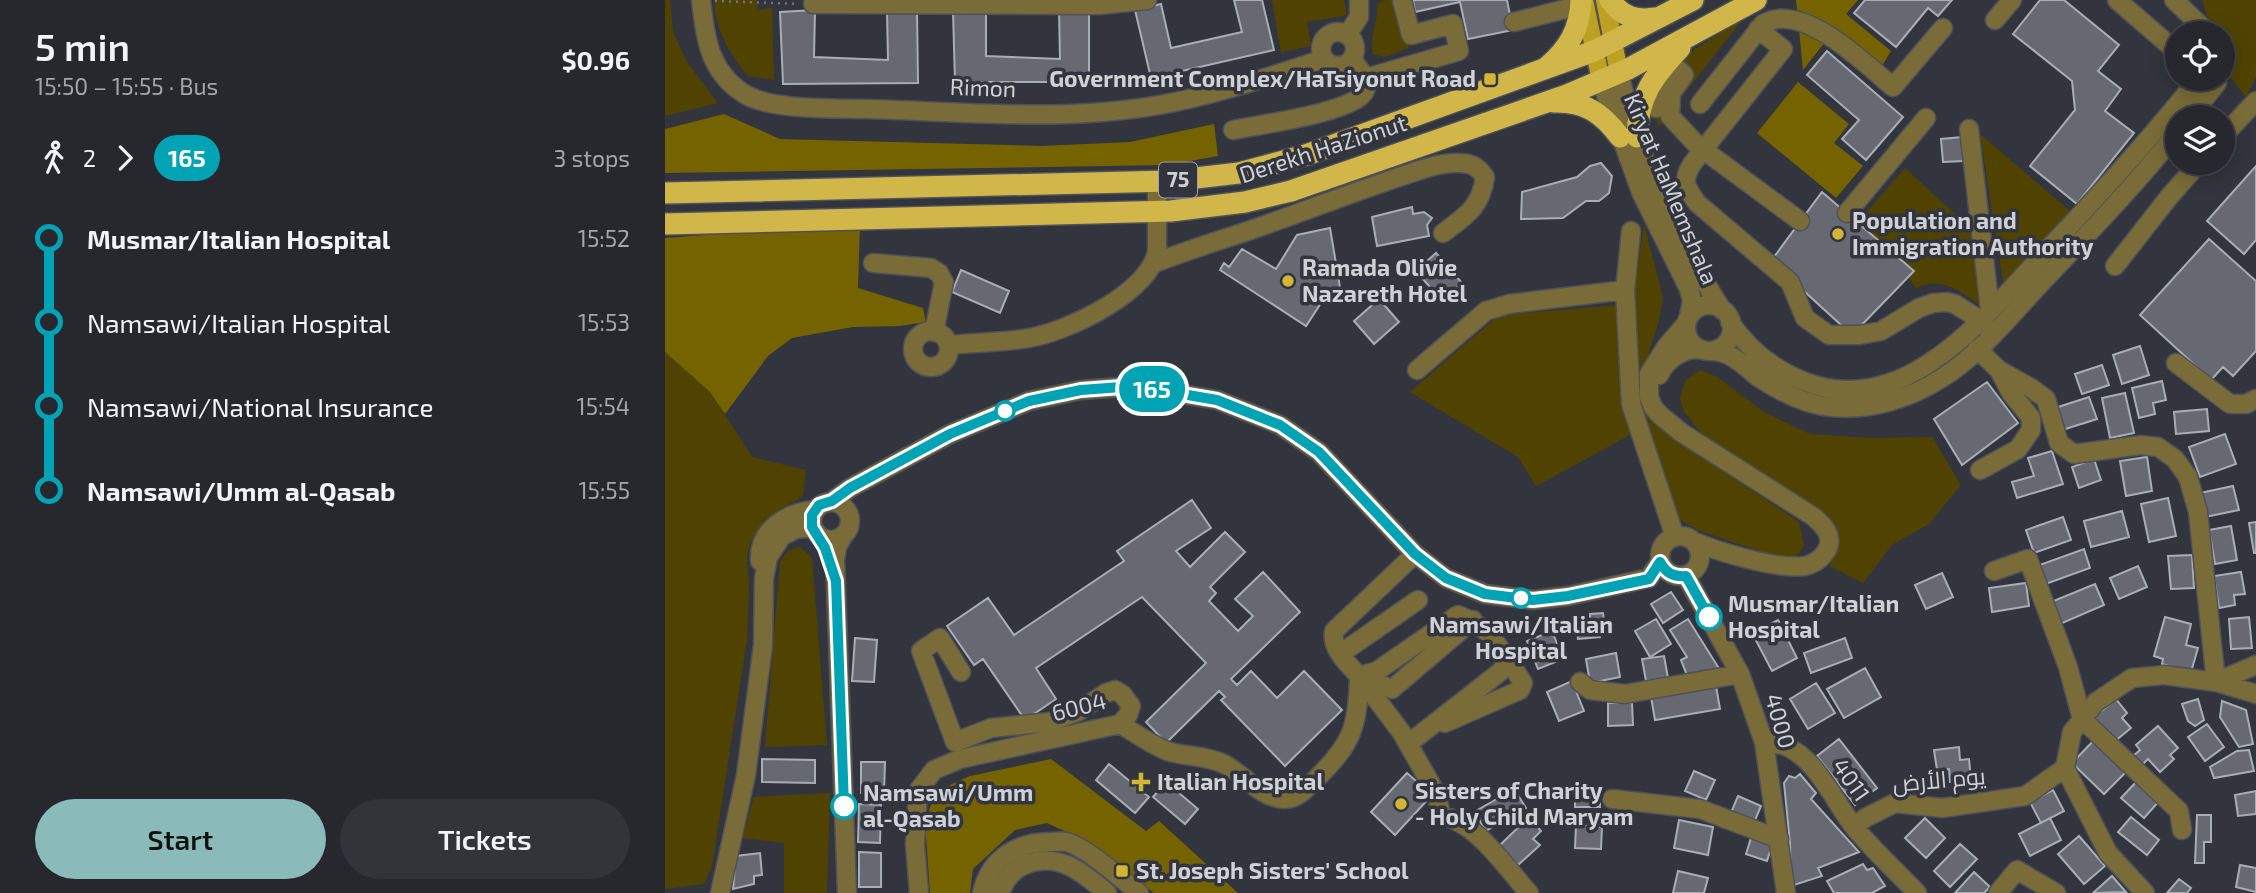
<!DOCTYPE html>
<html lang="en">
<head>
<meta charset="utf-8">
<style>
  body { margin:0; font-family:"Exo 2",Cairo,sans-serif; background:#32343a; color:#f1f3f6; height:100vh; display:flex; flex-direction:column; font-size:26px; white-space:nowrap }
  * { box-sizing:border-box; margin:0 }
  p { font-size:23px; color:#a4a6aa }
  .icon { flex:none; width:38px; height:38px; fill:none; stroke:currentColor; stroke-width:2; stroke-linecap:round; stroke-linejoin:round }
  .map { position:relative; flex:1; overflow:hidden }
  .panel { display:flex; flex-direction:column; background:#26282e; width:665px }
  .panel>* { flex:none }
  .badge { padding:0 14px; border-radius:23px; font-size:24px; line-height:46px }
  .controls { position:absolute; left:1500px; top:21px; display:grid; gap:14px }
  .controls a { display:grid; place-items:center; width:70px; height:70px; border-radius:50%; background:#26282e; box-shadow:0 4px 18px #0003,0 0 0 2px #42444a; font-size:35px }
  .map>.badge { position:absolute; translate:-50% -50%; box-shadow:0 0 0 4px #fff }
  .legs { display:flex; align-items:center; gap:10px; height:77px; padding:0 35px; font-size:23px }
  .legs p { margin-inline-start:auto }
  .summary { display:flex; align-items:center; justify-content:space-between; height:119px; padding:0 35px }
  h1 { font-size:38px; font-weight:600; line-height:52px }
  .action { display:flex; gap:14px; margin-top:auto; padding:14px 35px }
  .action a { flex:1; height:80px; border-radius:42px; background:#8bbbb9; color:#111; font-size:28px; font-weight:600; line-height:80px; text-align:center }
  .action a+a { background:#32343a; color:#f1f3f6 }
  ul { padding:0 35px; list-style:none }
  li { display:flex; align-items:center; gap:24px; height:84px; font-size:26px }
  li i { display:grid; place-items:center; width:10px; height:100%; margin:0 9px; background:currentColor }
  li i::after { content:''; width:18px; height:18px; margin:-9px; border:5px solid; border-radius:50%; background:#26282e }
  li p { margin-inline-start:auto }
  li:first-child i { background:linear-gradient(#0000 50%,currentColor 0) }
  li:last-child i { background:linear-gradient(currentColor 50%,#0000 0) }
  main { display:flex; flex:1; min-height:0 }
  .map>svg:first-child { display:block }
</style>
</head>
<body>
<main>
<section class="panel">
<div class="summary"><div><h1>5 min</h1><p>15:50 – 15:55 · Bus</p></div><b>$0.96</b></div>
<div class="legs"><svg class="icon" aria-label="walk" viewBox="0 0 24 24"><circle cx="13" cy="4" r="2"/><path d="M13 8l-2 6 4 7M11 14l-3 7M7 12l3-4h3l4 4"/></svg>2<svg class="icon" aria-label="forward" viewBox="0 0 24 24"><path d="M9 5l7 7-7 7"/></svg><b class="badge" style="background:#00a3b4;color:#fff">165</b><p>3 stops</p></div>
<ul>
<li><i style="color:#00a3b4"></i><b>Musmar/Italian Hospital</b><p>15:52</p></li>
<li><i style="color:#00a3b4"></i><span>Namsawi/Italian Hospital</span><p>15:53</p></li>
<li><i style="color:#00a3b4"></i><span>Namsawi/National Insurance</span><p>15:54</p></li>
<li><i style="color:#00a3b4"></i><b>Namsawi/Umm al-Qasab</b><p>15:55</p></li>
</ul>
<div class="action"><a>Start</a><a>Tickets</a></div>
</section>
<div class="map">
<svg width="1591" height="893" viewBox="0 0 1591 893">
  <rect width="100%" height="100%" fill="#32353d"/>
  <!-- green -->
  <path fill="#504302" d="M0,0H5L8,32L22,62L53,103L0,116Z
    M49,0H92L93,11L107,7L109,80L83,76C65,54 50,30 49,0Z
    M607,0H679L682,15L642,22L646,46L616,52Z
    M720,0H731L744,48L720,57L708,54C704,38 714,20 712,3Z
    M1537,0H1591V77L1581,97L1558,68V33H1548Z
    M1078,19L994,126L988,114L999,75L1030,49Z
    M1315,134L1405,211L1339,288Z
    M1240,168L1307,230L1319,308C1296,293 1279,275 1251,288L1230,258L1191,224Z
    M979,225L998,297L994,321L974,384L982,412L1010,439L1134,522L1139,546L1127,562L1032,530L1013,518L965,435L871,486L853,457L745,392L834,315L967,304Z
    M0,352L45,392L87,457L141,470L138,496L115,510L94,529L85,543L82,557L84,586L82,640L47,866L39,884L0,889Z
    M1035,370L1052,377L1099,412L1145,434L1206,438L1267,437L1296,485L1264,524L1227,545L1198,583L1165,566L1173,546L1164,518L1040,438L1019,412L1015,398L1020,381Z
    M135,547L147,558L162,745L100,747L115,561L124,550Z
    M165,793L162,893H119V843L77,838L89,797Z"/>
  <!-- forest -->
  <path fill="#756300" d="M1131,0H1193L1181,14L1226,51L1212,74L1164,37L1138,70Z
    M1133,82L1184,124L1169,143L1198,166L1171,198L1092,133Z
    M59,114L115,139L377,146L465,142L549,124L553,156L503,165L0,173V129Z
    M195,223L193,288L258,308L261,322L234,326L188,327L127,338L103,356L60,414L45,392L0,352V238Z
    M386,759L481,831L494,821L573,893H489L423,842L382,823L350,830L308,869L305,893H265L260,822L271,791L305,776Z"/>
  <!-- building -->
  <path fill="#666972" stroke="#a9adb6" stroke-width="2" d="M569,0H597L609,50L486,78L470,10L496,4L506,48L577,32Z
    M748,0H842L848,30L803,39L795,2L750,12Z
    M1200,0H1287L1273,16L1263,8L1231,47L1189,13Z
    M1375,0H1399L1454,45L1433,71L1456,89L1440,111L1469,133L1412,204L1365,166L1410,110L1407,81L1348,34Z
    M321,9V56L395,59L394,10L424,9V82H290L288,11Z
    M150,10L149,57L223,60L222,11L252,10L253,83L118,84L115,12Z
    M1162,51L1238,117L1201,160L1177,139L1194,120L1142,75Z
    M1297,137L1299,161L1278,162L1276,139Z
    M936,163L947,176L944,193L934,201H921L898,218L856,219L857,192L912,177L925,166Z
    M1591,166V240L1579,254L1542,221Z
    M1157,192L1249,271L1187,335L1106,261Z
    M747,207L748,214L759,212L767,218L762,225L764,236L712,246L707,217Z
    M665,228L676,293L660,297L641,326L555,270L559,263L564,267L577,249L611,269L632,235Z
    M1544,239L1591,281V351L1568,376L1558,367L1546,380L1475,315Z
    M771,253L797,283L777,301L751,271Z
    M296,270L344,291L335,313L287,292Z
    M714,299L734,322L709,344L689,321Z
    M1475,346L1484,375L1457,384L1448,355Z
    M1437,365L1444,385L1417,394L1410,374Z
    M1497,381L1501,400L1488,403L1490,414L1474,418L1467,388Z
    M1322,382L1353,423L1297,465L1269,419Z
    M1460,393L1469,433L1445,438L1437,398Z
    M1424,397L1432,419L1394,431L1387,409Z
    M1542,409L1544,431L1511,434L1509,412Z
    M1560,434L1571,464L1535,477L1524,447Z
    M1387,451L1398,484L1352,498L1347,482L1369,476L1363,458Z
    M1482,457L1487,491L1461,496L1455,461Z
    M1429,459L1436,480L1414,488L1407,467Z
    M1568,486L1574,510L1540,517L1535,493Z
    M1503,498L1511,536L1484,542L1476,504Z
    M527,500L546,528L511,551L525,567L560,532L580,552L545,587L551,593L544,601L573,631L588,616L570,599L598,572L635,612L566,679L572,685L586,671L612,698L639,671L677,710L620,766L556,700L560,697L554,691L501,743L481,722L541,663L477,597L371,668L391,699L360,720L318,659L309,665L282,626L323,598L349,635L459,561L452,551Z
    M1457,511L1464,537L1426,547L1419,521Z
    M1398,517L1406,540L1369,553L1361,530Z
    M1591,522V553H1589L1584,523Z
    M1566,526L1572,560L1550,564L1544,530Z
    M1419,549L1425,568L1375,586L1369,567Z
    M1527,555L1529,588L1506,589L1503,556Z
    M1473,566L1482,587L1454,599L1445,578Z
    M1576,572L1580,594L1569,595L1570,605L1554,608L1549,576Z
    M1277,573L1288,597L1261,609L1250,585Z
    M1361,583L1364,606L1327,612L1324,588Z
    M1430,584L1439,605L1395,624L1386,602Z
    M1006,592L1018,610L998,623L986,604Z
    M938,613L940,632L934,633L935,637L913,639L911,622L925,620V614Z
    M1500,617L1526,624L1521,645L1533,648L1526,672L1497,664L1498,659L1489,656Z
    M1584,617L1587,648L1566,649L1564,619Z
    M991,619L1006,644L985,657L970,631Z
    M1023,619L1055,670L1023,678L1016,660L1022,657L1005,630Z
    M1113,620L1132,658L1107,671L1087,633Z
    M887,631L898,659L873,669L862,641Z
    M190,638L212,640L209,682L187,681Z
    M1180,638L1187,658L1146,673L1139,653Z
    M951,653L955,677L925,683L921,659Z
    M999,656L1003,678L981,681L977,659Z
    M1200,668L1216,697L1179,718L1162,689Z
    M907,681L919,711L894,721L882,692Z
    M1151,683L1170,713L1143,729L1125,699Z
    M1051,686L1055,709L990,720L986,697Z
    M1451,699L1462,713L1457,718L1466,728L1449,742L1429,717Z
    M1533,699L1539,720L1530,726L1523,721L1517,704Z
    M1557,701L1581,710L1588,744L1574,747L1555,717Z
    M943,703H967L968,725L943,726Z
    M1542,724L1559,747L1540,761L1523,737Z
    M1493,726L1513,748L1505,755L1509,759L1495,772L1483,759L1477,765L1468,756L1475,750L1471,745Z
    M1432,737L1464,769L1439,794L1407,763Z
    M1174,739L1212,788L1190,805L1152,756Z
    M1294,747L1295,760L1304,759L1306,780L1285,782L1284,769L1272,770L1269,750Z
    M1584,750L1589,771L1549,778L1545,767L1572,751Z
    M97,759L150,760V783L97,782Z
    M196,762H220L219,794L196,793Z
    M444,764L484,797L470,813L431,780Z
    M1029,771L1050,780L1041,800L1020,791Z
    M742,773L767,795L730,835L706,812Z
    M1135,774L1151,793L1146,799L1194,852L1153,868L1157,876L1126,886L1125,843L1119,783L1124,776L1130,778Z
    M1473,780L1495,800L1479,818L1456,798Z
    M501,782L533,809L520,824L488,797Z
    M910,786H935V807H910Z
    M849,789L861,808L821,831L809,812Z
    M1388,790L1399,811L1376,823L1365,802Z
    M1591,791V814L1573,816L1570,795Z
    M1073,796L1096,806L1088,825L1065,815Z
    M194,804L216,805L215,843L193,842Z
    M1532,815H1546V842H1539V863H1530Z
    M864,817L876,831L868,839L875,845L853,865L834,846Z
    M1466,817L1494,840L1482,855L1453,832Z
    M1260,818L1280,838L1261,858L1240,838Z
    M1385,818L1396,840L1365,856L1354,834Z
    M1014,820L1048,827L1043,855L1009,848Z
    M911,825L937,827L936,849L910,848Z
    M1414,836L1440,866L1419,884L1393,854Z
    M1086,838L1107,845L1102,861L1081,854Z
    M1295,844L1312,859L1285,887L1269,871Z
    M194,852L216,853V887H194Z
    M95,853L97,875L89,876V884L68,889L71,856Z
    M1198,864L1202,870L1208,868L1220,886L1207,893H1169L1162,881Z
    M1575,865L1591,868V892L1571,887Z
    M1013,871L1043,878L1039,893H1008Z
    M1309,872L1325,887L1319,893H1290Z
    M1447,876L1461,892L1428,893Z
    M1514,879L1526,888L1522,893H1502Z"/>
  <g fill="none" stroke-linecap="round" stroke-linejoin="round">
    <defs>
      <path id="minor" d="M36,0C40,37 44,71 78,93C104,111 171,108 203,109C305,112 410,123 510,102C561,91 610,75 659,59
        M1452,0L1512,52
        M1509,0L1538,28L1537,33
        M148,4L434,5L482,0
        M1330,20L1347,0
        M849,22L916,5
        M1093,29L1118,49L1027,164C1016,182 1021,187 1032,203L1125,282L1140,318L1164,335H1194L1216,331L1254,308L1268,303L1282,302L1290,304L1315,320L1327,333
        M656 49a17 17 0 1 1 34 0a17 17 0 1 1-34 0Z
        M682,35L694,17V0
        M954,73L963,109L980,160L1035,274L1057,310
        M993,74L991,108L995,102L999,83L1014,70L1019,75L1006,93L1005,116L1032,145L1135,221
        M701,78L794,51L788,24L746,35L737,0
        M936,81L976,192L1024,289L1027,301L1024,316
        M1035,104L1098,24C1137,0 1199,63 1228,87L1278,28
        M1525,117L1552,83L1547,79
        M1304,129L1325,310
        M568,130C598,124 675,114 696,96C700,92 702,87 703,81L687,59
        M1558,136L1591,101
        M1182,213L1261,118
        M966,231L960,290L966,404L1010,537
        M208,263L266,268L274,273L279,282L269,332
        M490,263C530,247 571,236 611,221C653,206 695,190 737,176C756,170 775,162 794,163C807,163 813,167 820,177C816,207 801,216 778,233
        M1450,266L1504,197L1534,163
        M1021 328a23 23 0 1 1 46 0a23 23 0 1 1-46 0Z
        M1065,322C1083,349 1108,369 1138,381C1242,423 1324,311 1386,246C1437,192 1487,137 1533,79
        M1021,324L1001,347L984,374V397L988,407L996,416L1017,433L1149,517C1159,526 1169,536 1162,550C1157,558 1149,564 1140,566C1114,570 1053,552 1028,541
        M248 349a18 18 0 1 1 36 0a18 18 0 1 1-36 0Z
        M284,345C310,342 337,343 364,338C403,331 482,294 492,252V181
        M1312,349L1334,370L1366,388L1381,399L1394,443L1409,454L1476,445L1493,447L1510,459L1523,477L1533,512L1551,682L1591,665
        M1048,351C1067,352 1079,366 1093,377C1114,391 1140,405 1166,407C1205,411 1244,399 1277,378C1315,354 1346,315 1376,283C1423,234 1469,186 1512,133
        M1511,363L1565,404H1581L1591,399
        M752,370L821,311L844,304L960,290
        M994,375C1001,360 1017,349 1033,349
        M1315,470L1353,449L1366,430V418L1346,393L1334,370
        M167,501L185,488L285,434L364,401L416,390L470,386L552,400L615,425L654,452L750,554L781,578L820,594L868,600L903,596L984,578L995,562
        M147 521a19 19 0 1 1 38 0a19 19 0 1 1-38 0Z
        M178,536L172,547L170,560L182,893
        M995 556a20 20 0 1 1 40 0a20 20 0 1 1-40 0Z
        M95,561C93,530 122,512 150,510
        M1329,571L1363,559L1403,667L1417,719L1514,811L1517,830
        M1021,576L1075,674L1099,742L1121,893
        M675,654L753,600
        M694,676L712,671L793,615C820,625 828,638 844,661L835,672L743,744
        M694,676L737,733L772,795L776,816C811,821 841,868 864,893
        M697,677L727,689L808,620
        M915,682L925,690L960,694L1075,674
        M780,723L855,690L858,683L844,661
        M455,724C470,733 485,744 502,751C520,757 541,755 559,764C578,774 596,798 619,799C633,799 641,789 650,780C687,744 693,728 694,676C682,663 666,649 669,631L750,554
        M1099,742C1145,741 1165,796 1189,827C1208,850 1231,871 1252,893
        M1400,768L1443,853L1480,893
        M947,799L1035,809L1114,839
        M1189,827L1200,818L1230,803L1277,808L1360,796L1400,768L1407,732L1431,702L1467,678L1499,675L1551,682L1591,694
        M55,893L81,775L98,645L99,578L103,557L117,536L131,529L147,527
        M254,893L250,844L253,791L269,770L295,759L455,724L463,715L466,706L458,695L450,690L441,693L414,711L385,722L326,728L290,742L256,651L275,638L296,672
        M317,893C324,859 352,842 385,842C390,842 397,841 402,842C424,849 455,878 474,893
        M335,893C340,879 350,867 365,863C396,853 419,874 442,893
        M1333,893L1352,870L1391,893"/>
      <path id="major" d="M919,0L936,81
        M940,0L954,73"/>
      <path id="highway" d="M945,0C957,17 971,21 991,18
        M882,67C904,48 915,29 916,0
        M889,102C920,101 937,113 955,137
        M972,137C973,96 988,77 1015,48
        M0,193L505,181L574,173L641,155L929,51L1028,0
        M0,224L506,211L580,202L626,191L902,95L963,69L1091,0"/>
    </defs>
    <!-- minor casing -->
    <use href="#minor" stroke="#4e5159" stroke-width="21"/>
    <!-- major casing -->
    <use href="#major" stroke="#4e5159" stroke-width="21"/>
    <!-- highway casing -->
    <use href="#highway" stroke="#4e5159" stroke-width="24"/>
    <!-- path -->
    <path stroke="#72757c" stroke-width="2.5" stroke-dasharray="2 5" stroke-linecap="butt" d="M50,1L134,4"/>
    <!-- minor -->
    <use href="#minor" stroke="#796c38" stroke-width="18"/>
    <!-- major -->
    <use href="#major" stroke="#bda120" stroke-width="18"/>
    <!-- highway -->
    <use href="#highway" stroke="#d1b74a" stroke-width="21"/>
  </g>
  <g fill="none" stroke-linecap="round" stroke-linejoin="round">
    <defs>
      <path id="line-1" d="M179,806L171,581L160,548L147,527V515L154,505L167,501L185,488L285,434L364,401L416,390L470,386L552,400L615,425L654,452L750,554L781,578L820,594L868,600L903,596L984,579L995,562C1001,573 1008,577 1021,576L1044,617"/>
    </defs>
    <!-- line-1 casing -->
    <use href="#line-1" stroke="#fff" stroke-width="16"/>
    <!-- line-1 -->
    <use href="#line-1" stroke="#00a3b4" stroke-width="10"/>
  </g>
  <!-- markers -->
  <g fill="#d3b635" stroke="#32353d" stroke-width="2.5">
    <rect x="818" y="72" width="14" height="14" rx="3.5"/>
    <circle cx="1173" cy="234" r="7"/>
    <circle cx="623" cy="281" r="7"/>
    <path d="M472.5 771.5h7v7h7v7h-7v7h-7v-7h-7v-7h7z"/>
    <circle cx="736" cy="804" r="7"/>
    <rect x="450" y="864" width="14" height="14" rx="3.5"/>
  </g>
  <g fill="#fff" stroke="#00a3b4" stroke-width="3.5">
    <circle cx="340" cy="411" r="9"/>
    <circle cx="856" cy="598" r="9"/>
    <circle cx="1044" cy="617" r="12"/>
    <circle cx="179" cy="806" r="12"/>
  </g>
  <g text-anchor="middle" stroke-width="7" stroke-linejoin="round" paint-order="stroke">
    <!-- shield labels -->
    <rect fill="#32353d" stroke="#a0a2a8" stroke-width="2" x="494" y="162.5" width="38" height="35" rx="5"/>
    <g font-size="21" font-weight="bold" fill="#cfd1d6">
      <text x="513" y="187">75</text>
    </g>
    <!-- poi labels -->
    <g font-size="23" font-weight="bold" fill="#cfd1d6" stroke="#32353d" text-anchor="start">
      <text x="811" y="87" text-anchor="end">Government Complex/HaTsiyonut Road</text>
      <text x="1187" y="229">Population and<tspan x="1187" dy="26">Immigration Authority</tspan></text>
      <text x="637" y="276">Ramada Olivie<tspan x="637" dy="26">Nazareth Hotel</tspan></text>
      <text x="492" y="790">Italian Hospital</text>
      <text x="750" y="799">Sisters of Charity<tspan x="750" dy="26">- Holy Child Maryam</tspan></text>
      <text x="471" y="879">St. Joseph Sisters' School</text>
    </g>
    <!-- street labels -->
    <g font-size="23" fill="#cfd1d6" stroke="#32353d">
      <text transform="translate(318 88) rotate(2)" y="8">Rimon</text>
      <text transform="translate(658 149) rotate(-18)" y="8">Derekh HaZionut</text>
      <text transform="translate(1006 189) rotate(67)" y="8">Kiryat HaMemshala</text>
      <text transform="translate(414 707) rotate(-14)" y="8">6004</text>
      <text transform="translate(1115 721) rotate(74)" y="8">4000</text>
      <text transform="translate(1186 780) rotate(55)" y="8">4011</text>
      <text transform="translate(1274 780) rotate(-5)" y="8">يوم الأرض</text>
    </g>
    <!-- stop labels -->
    <g font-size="23" font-weight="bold" fill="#cfd1d6" stroke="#32353d" text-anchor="start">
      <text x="1063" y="612">Musmar/Italian<tspan x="1063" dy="26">Hospital</tspan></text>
      <text x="856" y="633" text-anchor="middle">Namsawi/Italian<tspan x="856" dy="26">Hospital</tspan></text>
      <text x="198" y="801">Namsawi/Umm<tspan x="198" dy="26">al-Qasab</tspan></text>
    </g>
  </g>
</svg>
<div class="controls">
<a><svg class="icon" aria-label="locate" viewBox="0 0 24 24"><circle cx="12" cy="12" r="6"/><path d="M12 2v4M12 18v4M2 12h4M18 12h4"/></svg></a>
<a><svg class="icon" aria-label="layers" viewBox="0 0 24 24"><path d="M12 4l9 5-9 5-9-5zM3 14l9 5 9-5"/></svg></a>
</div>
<b class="badge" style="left:487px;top:389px;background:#00a3b4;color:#fff">165</b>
</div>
</main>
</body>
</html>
